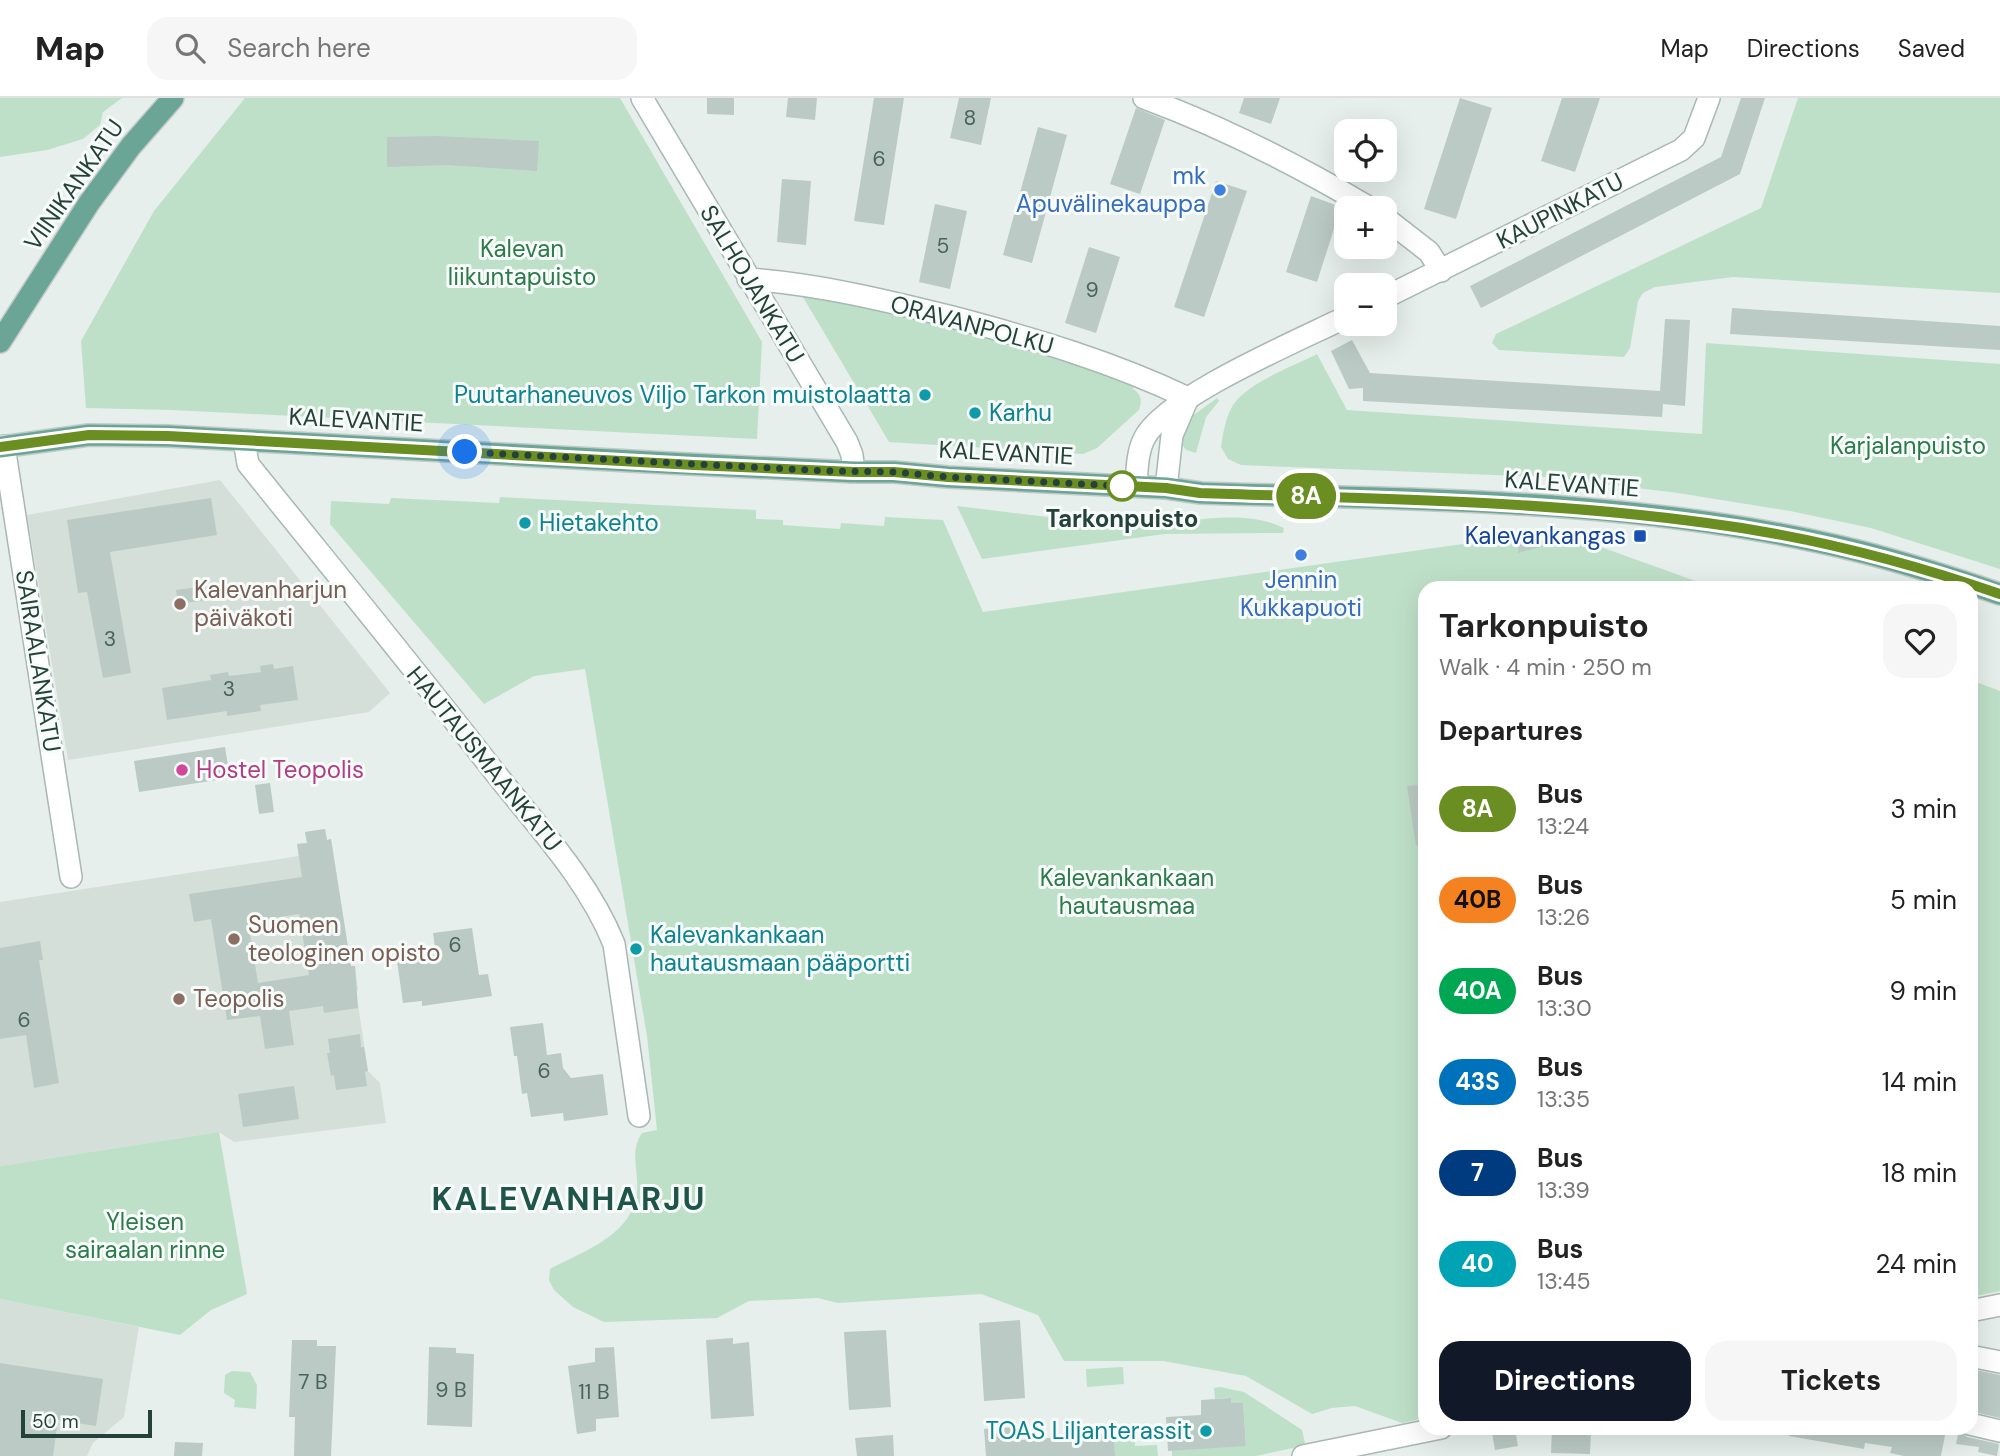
<!DOCTYPE html>
<html lang="en">
<head>
<meta charset="utf-8">
<style>
  body { margin:0; font-family:"DM Sans",sans-serif; background:#f6f6f6; color:#222; height:100vh; display:flex; flex-direction:column; font-size:26px; white-space:nowrap }
  * { box-sizing:border-box; margin:0 }
  p { font-size:23px; color:#767676 }
  .icon { flex:none; width:38px; height:38px; fill:none; stroke:currentColor; stroke-width:2; stroke-linecap:round; stroke-linejoin:round }
  .map { position:relative; flex:1; overflow:hidden }
  .details { position:absolute; left:1418px; top:483px; width:560px; height:854px; display:flex; flex-direction:column; background:#fff; border-radius:21px; box-shadow:0 7px 28px #0002 }
  .details>* { flex:none }
  .badge { padding:0 14px; border-radius:23px; font-size:24px; line-height:46px }
  .buttons { position:absolute; left:1334px; top:21px; display:grid; gap:14px }
  .buttons a { display:grid; place-items:center; width:63px; height:63px; border-radius:14px; background:#fff; box-shadow:0 7px 28px #0002; font-size:35px }
  .scale { position:absolute; left:21px; bottom:18px; width:131px; box-sizing:border-box; padding-left:7px; border:4px solid #24423a; border-top:0; font-size:19px; line-height:24px; white-space:nowrap; color:#24423a; -webkit-text-stroke:5px #f7fbf9; paint-order:stroke }
  .you { position:absolute; width:35px; height:35px; margin:-18px; border:5px solid #fff; border-radius:50%; background:#1a73e8; box-shadow:0 0 0 10px #1a73e833 }
  .map>.badge { position:absolute; translate:-50% -50%; box-shadow:0 0 0 4px #fff }
  h2 { padding:0 21px; font-size:26px; line-height:63px }
  .round { display:grid; place-items:center; flex:none; width:74px; height:74px; border-radius:21px; background:#f6f6f6 }
  .summary { display:flex; align-items:center; justify-content:space-between; height:119px; padding:0 21px }
  h1 { font-size:33px; font-weight:700; line-height:52px }
  .action { display:flex; gap:14px; margin-top:auto; padding:14px 21px }
  .action a { flex:1; height:80px; border-radius:21px; background:#111827; color:#fff; font-size:28px; font-weight:700; line-height:80px; text-align:center }
  .action a+a { background:#f6f6f6; color:#222 }
  ul { padding:0; list-style:none }
  li { display:flex; align-items:center; gap:21px; height:91px; padding:0 21px }
  li div { flex:1 }
  li b { display:block; font-size:26px }
  li em { font-style:normal }
  li .badge { min-width:77px; font-weight:700; text-align:center }
  header { display:flex; align-items:center; gap:42px; box-sizing:border-box; height:98px; padding:0 35px; background:#fff; border-bottom:2px solid #e0e0e0 }
  header strong { font-size:33px }
  nav { display:flex; gap:38px; margin-inline-start:auto; font-size:24px }
  .search { width:490px; height:63px; background:#f6f6f6; display:flex; align-items:center; gap:18px; box-sizing:border-box; padding:0 24px; border-radius:21px; color:#767676; font-size:26px }
  .map>svg:first-child { display:block }
</style>
</head>
<body>
<header>
<strong>Map</strong>
<div class="search"><svg class="icon" aria-label="search" viewBox="0 0 24 24"><circle cx="10" cy="10" r="6"/><path d="M15 15l6 6"/></svg>Search here</div>
<nav><a>Map</a><a>Directions</a><a>Saved</a></nav>
</header>
<div class="map">
<svg width="2000" height="1358" viewBox="0 0 2000 1358">
  <rect width="100%" height="100%" fill="#e6efeb"/>
  <!-- built -->
  <path fill="#d4dfda" d="M220,382L390,595L369,614L68,662L27,417Z
    M325,731L327,742L331,741L351,868H355L358,892L356,893L368,973L380,985L386,1025L234,1044L219,1034L0,1068V804L299,758L297,746L307,745L305,734Z
    M0,1201L139,1229L124,1319L93,1345L87,1358H0Z"/>
  <!-- green -->
  <path fill="#bfe0c8" d="M0,0H122L103,14L100,27L83,41L47,52L0,59Z
    M245,0H620L762,244L757,341L172,312L86,310L81,243L154,113Z
    M1798,0H2000V195L1733,179L1655,189L1643,195L1638,203L1630,250L1624,259L1499,252L1492,245L1496,236L1761,110Z
    M800,194L1004,239L1134,285L1133,291C1142,297 1142,303 1139,312L1097,350L1083,356L889,344Z
    M1706,245L2000,266V471L1871,430L1790,413L1678,395L1547,379L1241,367L1228,361L1221,349C1223,335 1226,318 1233,307C1248,284 1294,268 1317,256L1347,312L1702,336Z
    M1217,300L1219,303L1206,319L1196,355L1186,352L1179,342L1191,319Z
    M500,399L756,412V421L783,422V427L840,431L841,425L884,428L885,419L943,422L983,514L1519,438L1601,449L1715,490H1424V1320L1402,1325L1355,1308L1332,1310L1312,1316L1246,1278L1163,1263H1064L1038,1217L981,1196L838,1205L818,1200L749,1203L717,1220L604,1224L573,1209L554,1192L549,1182L550,1171C582,1154 633,1137 637,1094C639,1073 629,1054 642,1035L657,1032L647,938L585,571L534,578L484,606L330,426L331,403L389,406L391,400L499,405Z
    M957,408C1014,415 1071,423 1129,426C1180,429 1236,407 1284,430L1283,435L1165,436L982,461Z
    M1971,582L2000,593V1193L1971,1199Z
    M219,1034L247,1196L211,1212L180,1237L0,1201V1068Z
    M1123,1269L1124,1286L1087,1289L1086,1271Z
    M232,1273L250,1274L257,1287L256,1311L234,1309L235,1302L224,1295L225,1277Z
    M1220,1289L1244,1294L1302,1332L1305,1345L1302,1348L1256,1358H1172V1352L1246,1347L1243,1305H1231V1300L1215,1301L1214,1290Z
    M1134,1334L1135,1348L1157,1347L1158,1358H1115L1114,1335Z"/>
  <!-- building -->
  <path fill="#bbcac4" fill-rule="evenodd" d="M707,0H734V17L707,16Z
    M788,0H817L815,22L786,19Z
    M874,0H904L884,127L854,123Z
    M959,0H991L981,47L950,40Z
    M1244,0H1280L1271,26L1239,15Z
    M1460,0L1492,10L1456,121L1424,111Z
    M1562,0H1600L1575,74L1541,63Z
    M1741,0H1765L1740,76L1481,210L1470,188L1721,59Z
    M1136,10L1165,22L1140,96L1110,86Z
    M1038,29L1067,37L1032,165L1003,157Z
    M437,38L539,43L537,73L448,67L387,69V39Z
    M782,81L811,83L806,147L777,144Z
    M1216,83L1247,93L1204,219L1174,209Z
    M1311,98L1341,109L1317,184L1286,174Z
    M935,106L967,113L950,191L919,184Z
    M1089,149L1120,159L1096,235L1065,225Z
    M1732,210L2000,228V252L1730,236Z
    M1665,221L1690,222L1685,308L1663,306L1662,319L1363,303V290L1349,291L1331,253L1352,242L1370,275L1660,293Z
    M211,400L217,437L110,454L131,575L103,580L87,494L78,495L67,422Z
    M1519,438L1559,444L1518,455Z
    M219,486L221,500L178,506L176,492Z
    M273,566L274,571L293,568L298,602L260,607L261,613L227,618V613L167,622L162,590L211,582L210,577L228,574L229,578L261,574L260,568Z
    M225,649L230,680L139,694L134,663Z
    M270,685L274,714L259,716L255,687Z
    M1424,686V748H1416L1407,688Z
    M325,731L327,742L331,741L351,868H355L358,910L324,915L323,908L289,913L294,947L265,951L260,918L227,922L211,821L194,824L189,796L302,779L297,746L307,745L305,734ZM299,816L309,877L258,885L248,824Z
    M472,830L479,877L488,876L492,898L422,908V903L403,905L397,863L436,857L433,835Z
    M40,843L43,862H39L59,985L34,990L26,937L0,941V850Z
    M543,925L547,957L561,955L563,970L571,980L603,976L608,1017L564,1023L563,1015L531,1019L527,995L522,996L517,958H514L510,929Z
    M360,936L361,949H364L368,973L365,974L367,988L336,992L334,977L331,978L327,955H330L328,941Z
    M294,988L299,1021L243,1029L238,996Z
    M1020,1222L1025,1300L984,1303L979,1225Z
    M886,1232L891,1309L849,1312L844,1234Z
    M733,1240V1246L749,1244L754,1318L711,1321L706,1242Z
    M292,1242H317V1248H336L331,1358H294L295,1319H289Z
    M429,1249L456,1250V1255L474,1256L472,1329L427,1327Z
    M614,1249L619,1319L596,1321V1333L577,1336L568,1268L595,1264V1250Z
    M0,1265L103,1281L96,1328L58,1322L53,1358H0Z
    M1970,1271L2000,1277V1320L1970,1313Z
    M1231,1300V1305H1243L1246,1348L1168,1353L1166,1319L1201,1317V1302Z
    M1020,1329L1021,1342L1114,1335L1115,1358H986L984,1331Z
    M1552,1330L1591,1332L1590,1356L1551,1355Z
    M1790,1330H1886L1919,1337L1921,1330L1946,1332L1941,1358H1904L1890,1355L1892,1349L1865,1345L1864,1351L1789,1338Z
    M1515,1331L1518,1348L1495,1352L1492,1335Z
    M1959,1332L1967,1339L1999,1346L1997,1358L1978,1354L1979,1349L1956,1346Z
    M893,1337L894,1358H857L855,1340Z
    M175,1344L203,1345L202,1358H174Z"/>
  <g fill="none" stroke-linecap="round" stroke-linejoin="round">
    <defs>
      <path id="minor" d="M642,0L847,344L852,357L854,374
        M1144,0C1223,29 1297,67 1370,110
        M1384,119L1429,154L1441,173
        M748,181C817,186 884,202 952,219C1032,240 1113,264 1188,300
        M1384,200L1681,52L1694,40L1709,0
        M244,342L248,366C330,468 413,569 493,672C536,727 588,781 614,846L639,1018
        M4,348L71,779
        M1136,388C1137,373 1137,355 1144,341C1164,299 1300,242 1346,219
        M1166,390L1172,337L1188,300
        M1970,1213L2000,1207
        M1970,1258L2000,1264
        M1970,1326L2000,1333
        M1303,1358L1441,1330"/>
      <path id="major" d="M0,244L89,105L131,48L173,0
        M0,349L89,337L168,338L668,365L854,374H894L948,379L1166,390L1201,395C1419,402 1644,400 1858,453C1906,465 1953,480 2000,496"/>
    </defs>
    <!-- minor casing -->
    <use href="#minor" stroke="#a8b8b2" stroke-width="24"/>
    <!-- major casing -->
    <use href="#major" stroke="#c2cac8" stroke-width="24"/>
    <!-- minor -->
    <use href="#minor" stroke="#fff" stroke-width="21"/>
    <!-- major -->
    <use href="#major" stroke="#6aa596" stroke-width="21"/>
  </g>
  <g fill="none" stroke-linecap="round" stroke-linejoin="round">
    <defs>
      <path id="line" d="M0,349L89,337L168,338L694,367L854,374H894L948,379L1166,390L1200,395C1369,401 1540,402 1707,425C1808,438 1905,463 2000,496"/>
    </defs>
    <!-- line casing -->
    <use href="#line" stroke="#fff" stroke-width="16"/>
    <!-- line -->
    <use href="#line" stroke="#6b8e23" stroke-width="10"/>
    <!-- walk -->
    <path stroke="#24423a" stroke-width="7" stroke-dasharray="0 12.6" d="M465,354L827,373L894,374L948,379L1122,388"/>
  </g>
  <!-- markers -->
  <g fill="#3f7fe0" stroke="#f7fbf9" stroke-width="2.5">
    <circle cx="1220" cy="92" r="7"/>
    <circle cx="1301" cy="457" r="7"/>
  </g>
  <g fill="#0f9aa8" stroke="#f7fbf9" stroke-width="2.5">
    <circle cx="925" cy="297" r="7"/>
    <circle cx="975" cy="315" r="7"/>
    <circle cx="525" cy="425" r="7"/>
    <circle cx="636" cy="851" r="7"/>
    <circle cx="1206" cy="1333" r="7"/>
  </g>
  <circle fill="#fff" stroke="#6b8e23" stroke-width="3.5" cx="1122" cy="388" r="14"/>
  <rect fill="#1a4fb4" stroke="#f7fbf9" stroke-width="2.5" x="1633" y="431" width="14" height="14" rx="3.5"/>
  <g fill="#8d6e63" stroke="#f7fbf9" stroke-width="2.5">
    <circle cx="180" cy="506" r="7"/>
    <circle cx="234" cy="841" r="7"/>
    <circle cx="179" cy="901" r="7"/>
  </g>
  <circle fill="#d1479c" stroke="#f7fbf9" stroke-width="2.5" cx="182" cy="672" r="7"/>
  <g text-anchor="middle" stroke-width="6" stroke-linejoin="round" paint-order="stroke">
    <!-- number labels -->
    <g font-size="21" fill="#4a645c">
      <text x="970" y="27">8</text>
      <text x="879" y="68">6</text>
      <text x="943" y="155">5</text>
      <text x="1092" y="199">9</text>
      <text x="110" y="548">3</text>
      <text x="229" y="598">3</text>
      <text x="455" y="854">6</text>
      <text x="24" y="929">6</text>
      <text x="544" y="980">6</text>
      <text x="313" y="1291">7 B</text>
      <text x="451" y="1299">9 B</text>
      <text x="594" y="1301">11 B</text>
    </g>
    <!-- shop labels -->
    <g font-size="24" fill="#366cbe" stroke="#f7fbf9" text-anchor="end">
      <text x="1206" y="86">mk<tspan x="1206" dy="28">Apuvälinekauppa</tspan></text>
      <text x="1301" y="490" text-anchor="middle">Jennin<tspan x="1301" dy="28">Kukkapuoti</tspan></text>
    </g>
    <!-- street labels -->
    <g font-size="24" fill="#24423a" stroke="#f7fbf9">
      <text transform="translate(74 87) rotate(-55)" y="8">VIINIKANKATU</text>
      <text transform="translate(1560 113) rotate(-27)" y="8">KAUPINKATU</text>
      <text transform="translate(752 186) rotate(59)" y="8">SALHOJANKATU</text>
      <text transform="translate(972 227) rotate(15)" y="8">ORAVANPOLKU</text>
      <text transform="translate(356 322) rotate(3)" y="8">KALEVANTIE</text>
      <text transform="translate(1006 355) rotate(3)" y="8">KALEVANTIE</text>
      <text transform="translate(1572 386) rotate(4)" y="8">KALEVANTIE</text>
      <text transform="translate(38 563) rotate(81)" y="8">SAIRAALANKATU</text>
      <text transform="translate(484 661) rotate(51)" y="8">HAUTAUSMAANKATU</text>
    </g>
    <!-- park labels -->
    <g font-size="24" fill="#2d7a4b" stroke="#f7fbf9">
      <text x="522" y="159">Kalevan<tspan x="522" dy="28">liikuntapuisto</tspan></text>
      <text x="1908" y="356">Karjalanpuisto</text>
      <text x="1127" y="788">Kalevankankaan<tspan x="1127" dy="28">hautausmaa</tspan></text>
      <text x="145" y="1132">Yleisen<tspan x="145" dy="28">sairaalan rinne</tspan></text>
    </g>
    <!-- culture labels -->
    <g font-size="24" fill="#0d838f" stroke="#f7fbf9" text-anchor="start">
      <text x="911" y="305" text-anchor="end">Puutarhaneuvos Viljo Tarkon muistolaatta</text>
      <text x="989" y="323">Karhu</text>
      <text x="539" y="433">Hietakehto</text>
      <text x="650" y="845">Kalevankankaan<tspan x="650" dy="28">hautausmaan pääportti</tspan></text>
      <text x="1192" y="1341" text-anchor="end">TOAS Liljanterassit</text>
    </g>
    <!-- stop labels -->
    <g font-size="24" font-weight="bold" fill="#24423a" stroke="#f7fbf9">
      <text x="1122" y="429">Tarkonpuisto</text>
    </g>
    <!-- transit labels -->
    <g font-size="24" fill="#164399" stroke="#f7fbf9" text-anchor="end">
      <text x="1626" y="446">Kalevankangas</text>
    </g>
    <!-- education labels -->
    <g font-size="24" fill="#785e54" stroke="#f7fbf9" text-anchor="start">
      <text x="194" y="500">Kalevanharjun<tspan x="194" dy="28">päiväkoti</tspan></text>
      <text x="248" y="835">Suomen<tspan x="248" dy="28">teologinen opisto</tspan></text>
      <text x="193" y="909">Teopolis</text>
    </g>
    <!-- hotel labels -->
    <g font-size="24" fill="#b23c85" stroke="#f7fbf9" text-anchor="start">
      <text x="196" y="680">Hostel Teopolis</text>
    </g>
    <!-- district labels -->
    <g font-size="32" font-weight="bold" letter-spacing="2" fill="#1f5548" stroke="#f7fbf9">
      <text x="569" y="1112">KALEVANHARJU</text>
    </g>
  </g>
</svg>
<div class="buttons">
<a><svg class="icon" aria-label="locate" viewBox="0 0 24 24"><circle cx="12" cy="12" r="6"/><path d="M12 2v4M12 18v4M2 12h4M18 12h4"/></svg></a>
<a>+</a>
<a>−</a>
</div>
<div class="scale">50 m</div>
<div class="you" style="left:465px;top:354px"></div>
<b class="badge" style="left:1306px;top:398px;background:#6b8e23;color:#fff">8A</b>
<section class="details">
<div class="summary"><div><h1>Tarkonpuisto</h1><p>Walk · 4 min · 250 m</p></div><a class="round"><svg class="icon" aria-label="heart" viewBox="0 0 24 24"><path d="M12 20l-8-8c-3-5 5-10 8-4 3-6 11-1 8 4z"/></svg></a></div>
<h2>Departures</h2>
<ul>
<li><span class="badge" style="background:#6b8e23;color:#fff">8A</span><div><b>Bus</b><p>13:24</p></div><em>3 min</em></li>
<li><span class="badge" style="background:#f58220;color:#111">40B</span><div><b>Bus</b><p>13:26</p></div><em>5 min</em></li>
<li><span class="badge" style="background:#00a651;color:#fff">40A</span><div><b>Bus</b><p>13:30</p></div><em>9 min</em></li>
<li><span class="badge" style="background:#0072bc;color:#fff">43S</span><div><b>Bus</b><p>13:35</p></div><em>14 min</em></li>
<li><span class="badge" style="background:#003b80;color:#fff">7</span><div><b>Bus</b><p>13:39</p></div><em>18 min</em></li>
<li><span class="badge" style="background:#00a3b4;color:#fff">40</span><div><b>Bus</b><p>13:45</p></div><em>24 min</em></li>
</ul>
<div class="action"><a>Directions</a><a>Tickets</a></div>
</section>
</div>
</body>
</html>
